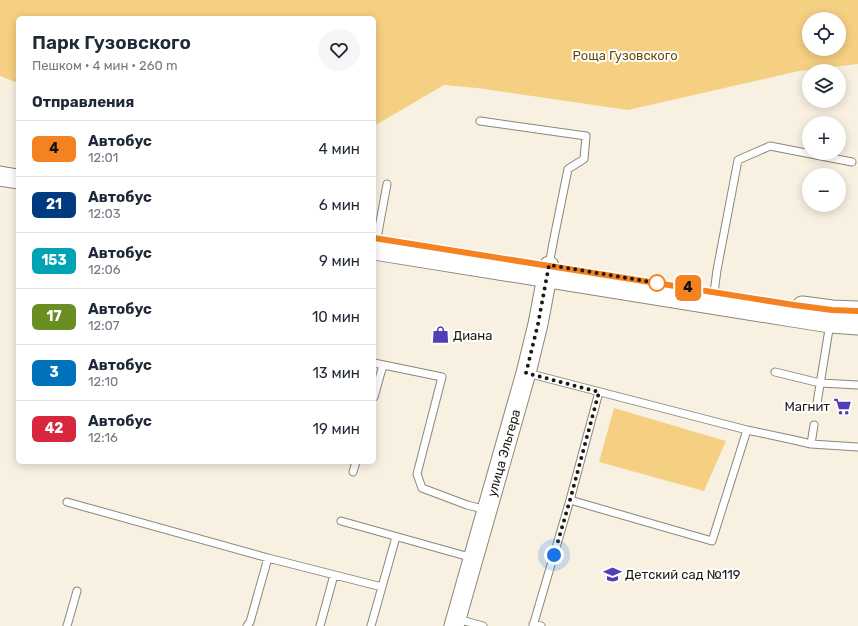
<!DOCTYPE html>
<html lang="ru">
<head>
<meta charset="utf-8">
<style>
  body { margin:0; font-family:Rubik,sans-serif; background:#f6f6f7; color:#1f2937; height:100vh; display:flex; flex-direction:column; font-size:15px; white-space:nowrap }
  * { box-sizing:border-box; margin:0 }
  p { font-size:13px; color:#747a83 }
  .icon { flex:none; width:22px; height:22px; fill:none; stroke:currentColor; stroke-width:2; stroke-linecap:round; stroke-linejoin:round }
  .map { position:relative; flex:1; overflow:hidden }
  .side { position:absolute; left:16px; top:16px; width:360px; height:448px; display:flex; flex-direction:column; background:#fff; border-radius:6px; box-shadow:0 2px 10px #0003 }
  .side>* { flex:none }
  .badge { padding:0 8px; border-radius:6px; font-size:14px; line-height:26px }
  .controls { position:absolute; left:802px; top:12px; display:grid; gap:8px }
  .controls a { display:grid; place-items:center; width:44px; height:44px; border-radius:50%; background:#fff; box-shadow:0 2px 10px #0003; font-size:20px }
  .you { position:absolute; width:20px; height:20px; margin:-10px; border:3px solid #fff; border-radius:50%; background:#1a73e8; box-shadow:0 0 0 6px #1a73e833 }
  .map>.badge { position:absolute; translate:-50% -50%; box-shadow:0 0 0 2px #fff }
  h2 { padding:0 16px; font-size:15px; line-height:36px }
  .round { display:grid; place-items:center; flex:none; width:42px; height:42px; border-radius:21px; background:#f6f6f7 }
  .summary { display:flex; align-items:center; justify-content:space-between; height:68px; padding:0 16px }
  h1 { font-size:19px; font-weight:600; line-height:30px }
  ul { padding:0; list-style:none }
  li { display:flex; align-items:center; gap:12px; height:56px; padding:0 16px; border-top:1px solid #e0e1e3 }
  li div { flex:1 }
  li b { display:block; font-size:15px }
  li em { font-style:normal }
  li .badge { min-width:44px; font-weight:700; text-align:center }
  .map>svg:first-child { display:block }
</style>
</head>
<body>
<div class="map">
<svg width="858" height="626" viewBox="0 0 858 626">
  <rect width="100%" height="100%" fill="#f8f1e2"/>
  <!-- green -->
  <path fill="#f5d083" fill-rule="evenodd" d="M0,0H858V64L799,71L628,110L477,88L444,85L374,126V18H18V83L0,76ZM809,19H839V49H809Z
    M614,408L726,441L704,491L599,462Z"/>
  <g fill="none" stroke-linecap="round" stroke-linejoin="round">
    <defs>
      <path id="lane" d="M480,121L586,136L584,159L568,169L553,243L549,265
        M377,238L387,184
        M714,293L717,270L738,160L770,146L852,162
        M374,363L442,377L417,474L422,488L467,505L487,510
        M775,372L820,383L858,385
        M527,373L747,430L794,440L811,444L858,447
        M374,397L383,365
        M817,403L830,323
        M811,444L814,425
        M353,472L356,462
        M570,500L712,541L747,430
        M67,502L268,558L382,587
        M341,521L473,558
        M457,619L483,626
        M533,624L541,626
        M67,626L77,591
        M247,626L250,622L268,558
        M320,626L334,575
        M371,626L396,537
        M533,626L570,500L599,392"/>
      <g id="secondary">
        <path d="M0,176L18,179"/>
        <path d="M374,250L792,317L830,323L858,325"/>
        <path d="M802,306L832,310L858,311"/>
        <path id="s1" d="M454,626L526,373L538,324L549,266"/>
      </g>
    </defs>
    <!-- lane casing -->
    <use href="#lane" stroke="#8c8678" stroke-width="9"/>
    <!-- secondary casing -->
    <use href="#secondary" stroke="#8c8678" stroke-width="21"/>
    <!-- lane -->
    <use href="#lane" stroke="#fff" stroke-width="7"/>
    <!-- secondary -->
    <use href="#secondary" stroke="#fff" stroke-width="19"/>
  </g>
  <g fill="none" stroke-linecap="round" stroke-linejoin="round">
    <defs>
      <path id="line" d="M374,238L794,305L832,310L858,311"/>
    </defs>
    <!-- line casing -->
    <use href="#line" stroke="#fff" stroke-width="9"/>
    <!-- line -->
    <use href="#line" stroke="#f58220" stroke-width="6"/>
    <!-- walk -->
    <path stroke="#1d1a15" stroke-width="4" stroke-dasharray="0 7.2" d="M554,555L570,500L599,392L526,373L538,324L549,265L657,283"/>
  </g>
  <!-- icons -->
  <defs>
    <symbol id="shop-bare" viewBox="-9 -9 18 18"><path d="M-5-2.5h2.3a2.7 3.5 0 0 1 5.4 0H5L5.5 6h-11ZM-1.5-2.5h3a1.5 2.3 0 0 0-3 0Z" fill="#533eb5" stroke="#fff" stroke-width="2.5" paint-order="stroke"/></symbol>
    <symbol id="supermarket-bare" viewBox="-9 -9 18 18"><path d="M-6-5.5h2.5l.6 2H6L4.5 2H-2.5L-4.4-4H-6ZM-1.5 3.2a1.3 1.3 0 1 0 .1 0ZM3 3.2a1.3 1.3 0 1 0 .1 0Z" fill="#533eb5" stroke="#fff" stroke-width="2.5" paint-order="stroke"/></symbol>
    <symbol id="school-bare" viewBox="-9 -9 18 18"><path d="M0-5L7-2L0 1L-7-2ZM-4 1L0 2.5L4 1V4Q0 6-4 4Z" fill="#533eb5" stroke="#fff" stroke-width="2.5" paint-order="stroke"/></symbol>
  </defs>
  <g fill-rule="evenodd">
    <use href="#shop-bare" x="428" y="322" width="25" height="25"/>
    <use href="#supermarket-bare" x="830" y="394" width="25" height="25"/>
    <use href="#school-bare" x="600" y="562" width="25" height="25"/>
  </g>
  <!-- markers -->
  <circle fill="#fff" stroke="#f58220" stroke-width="2" cx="657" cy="283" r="8"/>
  <g text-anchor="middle" stroke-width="4" stroke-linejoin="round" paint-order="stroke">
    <!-- park labels -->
    <g font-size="13" fill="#664c09" stroke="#fff">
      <text x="625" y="60">Роща Гузовского</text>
    </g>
    <!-- poi labels -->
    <g font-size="13" fill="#1d1a15" stroke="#fff" text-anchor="start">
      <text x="453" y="340">Диана</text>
      <text x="830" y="411" text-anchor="end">Магнит</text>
      <text x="625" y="579">Детский сад №119</text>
    </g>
    <!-- street labels -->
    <g font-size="13" fill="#1d1a15" stroke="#fff">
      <text dy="5" stroke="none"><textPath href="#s1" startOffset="180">улица Эльгера</textPath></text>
    </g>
  </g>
</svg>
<div class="controls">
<a><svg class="icon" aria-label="locate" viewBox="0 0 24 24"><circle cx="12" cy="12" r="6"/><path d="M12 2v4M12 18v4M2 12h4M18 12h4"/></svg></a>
<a><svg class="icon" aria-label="layers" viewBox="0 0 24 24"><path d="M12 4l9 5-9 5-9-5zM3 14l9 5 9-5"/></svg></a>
<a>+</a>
<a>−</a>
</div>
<div class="you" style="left:554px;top:555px"></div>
<b class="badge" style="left:688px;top:288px;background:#f58220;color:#111">4</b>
<section class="side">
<div class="summary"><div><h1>Парк Гузовского</h1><p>Пешком · 4 мин · 260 m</p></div><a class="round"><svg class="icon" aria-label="heart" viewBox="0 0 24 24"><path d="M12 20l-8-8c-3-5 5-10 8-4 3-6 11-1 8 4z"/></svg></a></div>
<h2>Отправления</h2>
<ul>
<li><span class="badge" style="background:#f58220;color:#111">4</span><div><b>Автобус</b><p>12:01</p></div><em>4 мин</em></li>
<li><span class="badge" style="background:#003b80;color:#fff">21</span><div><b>Автобус</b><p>12:03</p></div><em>6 мин</em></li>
<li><span class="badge" style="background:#00a3b4;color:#fff">153</span><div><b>Автобус</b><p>12:06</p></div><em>9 мин</em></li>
<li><span class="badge" style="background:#6b8e23;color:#fff">17</span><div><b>Автобус</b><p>12:07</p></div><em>10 мин</em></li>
<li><span class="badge" style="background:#0072bc;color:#fff">3</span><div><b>Автобус</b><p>12:10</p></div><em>13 мин</em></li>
<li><span class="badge" style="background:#d7263d;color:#fff">42</span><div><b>Автобус</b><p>12:16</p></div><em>19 мин</em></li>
</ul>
</section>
</div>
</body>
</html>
